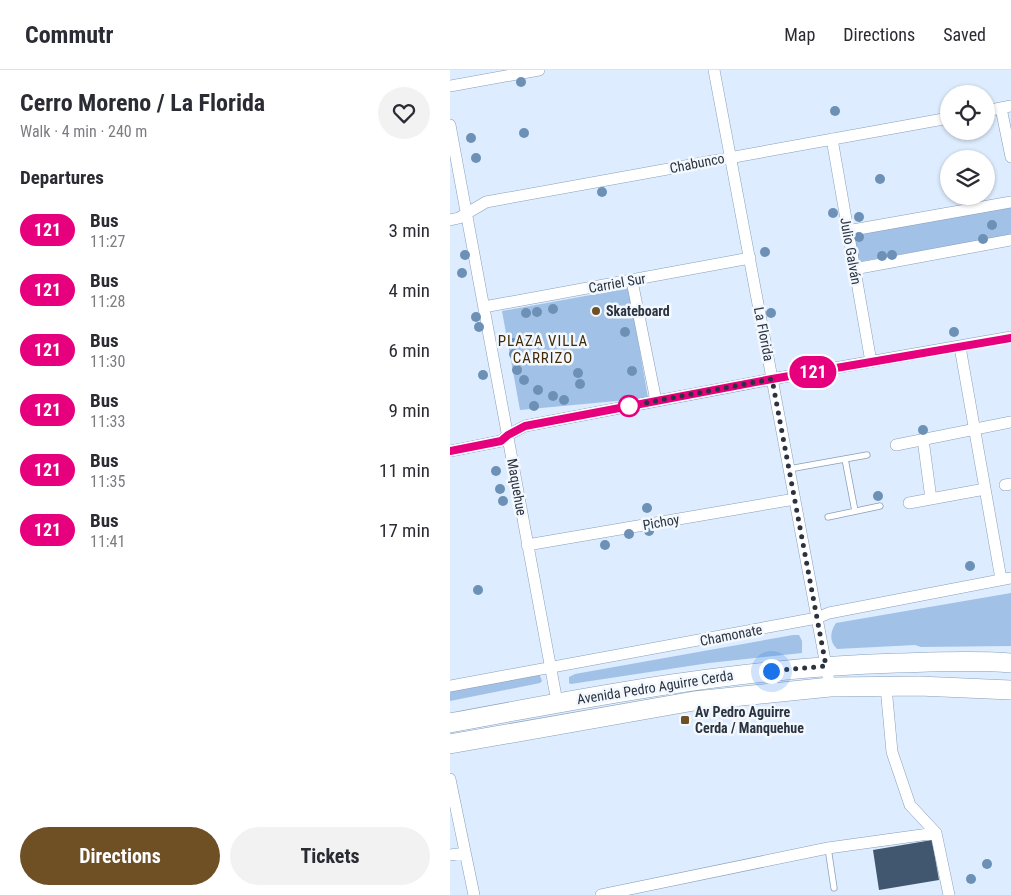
<!DOCTYPE html>
<html lang="en">
<head>
<meta charset="utf-8">
<style>
  body { margin:0; font-family:"Roboto Condensed",sans-serif; background:#f2f2f3; color:#2b2b33; height:100vh; display:flex; flex-direction:column; font-size:19px; white-space:nowrap }
  * { box-sizing:border-box; margin:0 }
  p { font-size:16px; color:#7c7c81 }
  .icon { flex:none; width:28px; height:28px; fill:none; stroke:currentColor; stroke-width:2; stroke-linecap:round; stroke-linejoin:round }
  .map { position:relative; flex:1; overflow:hidden }
  .sheet { display:flex; flex-direction:column; background:#fff; width:450px }
  .sheet>* { flex:none }
  .badge { padding:0 10px; border-radius:16px; font-size:18px; line-height:32px }
  .tools { position:absolute; left:490px; top:15px; display:grid; gap:10px }
  .tools a { display:grid; place-items:center; width:55px; height:55px; border-radius:50%; background:#fff; box-shadow:0 1px 4px #0004; font-size:25px }
  .you { position:absolute; width:25px; height:25px; margin:-12px; border:4px solid #fff; border-radius:50%; background:#1a73e8; box-shadow:0 0 0 8px #1a73e833 }
  .map>.badge { position:absolute; translate:-50% -50%; box-shadow:0 0 0 2px #fff }
  h2 { padding:0 20px; font-size:19px; line-height:45px }
  .round { display:grid; place-items:center; flex:none; width:52px; height:52px; border-radius:26px; background:#f2f2f3 }
  .headline { display:flex; align-items:center; justify-content:space-between; height:85px; padding:0 20px }
  h1 { font-size:24px; font-weight:700; line-height:38px }
  .action { display:flex; gap:10px; margin-top:auto; padding:10px 20px }
  .action a { flex:1; height:58px; border-radius:30px; background:#6f5025; color:#fff; font-size:20px; font-weight:700; line-height:58px; text-align:center }
  .action a+a { background:#f2f2f3; color:#2b2b33 }
  ul { padding:0; list-style:none }
  li { display:flex; align-items:center; gap:15px; height:60px; padding:0 20px }
  li div { flex:1 }
  li b { display:block; font-size:19px }
  li em { font-style:normal }
  li .badge { min-width:55px; font-weight:700; text-align:center }
  header { display:flex; align-items:center; gap:30px; box-sizing:border-box; height:70px; padding:0 25px; background:#fff; border-bottom:1px solid #e1e1e2 }
  header strong { font-size:24px }
  nav { display:flex; gap:28px; margin-inline-start:auto; font-size:18px }
  main { display:flex; flex:1; min-height:0 }
  .map>svg:first-child { display:block }
</style>
</head>
<body>
<header>
<strong>Commutr</strong>
<nav><a>Map</a><a>Directions</a><a>Saved</a></nav>
</header>
<main>
<section class="sheet">
<div class="headline"><div><h1>Cerro Moreno / La Florida</h1><p>Walk · 4 min · 240 m</p></div><a class="round"><svg class="icon" aria-label="heart" viewBox="0 0 24 24"><path d="M12 20l-8-8c-3-5 5-10 8-4 3-6 11-1 8 4z"/></svg></a></div>
<h2>Departures</h2>
<ul>
<li><span class="badge" style="background:#e6007e;color:#fff">121</span><div><b>Bus</b><p>11:27</p></div><em>3 min</em></li>
<li><span class="badge" style="background:#e6007e;color:#fff">121</span><div><b>Bus</b><p>11:28</p></div><em>4 min</em></li>
<li><span class="badge" style="background:#e6007e;color:#fff">121</span><div><b>Bus</b><p>11:30</p></div><em>6 min</em></li>
<li><span class="badge" style="background:#e6007e;color:#fff">121</span><div><b>Bus</b><p>11:33</p></div><em>9 min</em></li>
<li><span class="badge" style="background:#e6007e;color:#fff">121</span><div><b>Bus</b><p>11:35</p></div><em>11 min</em></li>
<li><span class="badge" style="background:#e6007e;color:#fff">121</span><div><b>Bus</b><p>11:41</p></div><em>17 min</em></li>
</ul>
<div class="action"><a>Directions</a><a>Tickets</a></div>
</section>
<div class="map">
<svg width="561" height="825" viewBox="0 0 561 825">
  <rect width="100%" height="100%" fill="#ddecfe"/>
  <!-- green -->
  <path fill="#a2c1e7" d="M561,136V165L408,192L402,165Z
    M179,218L198,328L70,340L52,241Z
    M561,523V576L471,577L465,575L387,579C379,571 380,562 386,553Z
    M343,565H349L352,571V583L259,593L121,614L119,613V607L125,604Z
    M89,603L92,611L90,613L0,631V618Z"/>
  <!-- building -->
  <path fill="#41566f" d="M482,770L489,810L429,820L423,780Z"/>
  <g fill="none" stroke-linecap="round" stroke-linejoin="round">
    <defs>
      <path id="service" d="M395,389L405,441
        M339,399L417,385
        M378,447L430,436
        M378,778L384,818"/>
      <path id="minor" d="M264,0L380,617
        M0,16L89,0
        M551,38L561,87
        M536,41L561,36
        M0,55L107,632
        M382,69L421,292
        M0,150L9,148L36,132L499,48
        M397,161L561,132
        M404,199L561,170
        M182,211L206,331
        M34,237L300,188
        M510,277L551,509
        M473,369L481,429
        M446,375L561,352
        M0,381L51,371L58,365L75,356L322,309L561,267
        M555,415L561,414
        M459,433L535,419
        M77,475L345,429
        M0,616L367,548L379,543L561,508
        M436,617L442,682L460,735L486,763L499,825
        M0,709L24,825
        M0,785L14,783
        M151,825L378,778L486,763"/>
      <path id="primary" d="M0,653C148,625 296,597 447,593C485,592 523,590 561,593
        M0,674L244,631L380,617L469,616L561,620"/>
    </defs>
    <!-- service casing -->
    <use href="#service" stroke="#889fbb" stroke-width="7"/>
    <!-- minor casing -->
    <use href="#minor" stroke="#889fbb" stroke-width="12"/>
    <!-- primary casing -->
    <use href="#primary" stroke="#889fbb" stroke-width="20"/>
    <!-- service -->
    <use href="#service" stroke="#fff" stroke-width="5.5"/>
    <!-- minor -->
    <use href="#minor" stroke="#fff" stroke-width="11"/>
    <!-- primary -->
    <use href="#primary" stroke="#fff" stroke-width="19"/>
  </g>
  <!-- trees -->
  <g fill="#6d91b6">
    <circle cx="71" cy="12" r="5"/>
    <circle cx="385" cy="41" r="5"/>
    <circle cx="74" cy="63" r="5"/>
    <circle cx="21" cy="68" r="5"/>
    <circle cx="26" cy="88" r="5"/>
    <circle cx="430" cy="109" r="5"/>
    <circle cx="152" cy="122" r="5"/>
    <circle cx="383" cy="143" r="5"/>
    <circle cx="409" cy="147" r="5"/>
    <circle cx="542" cy="155" r="5"/>
    <circle cx="409" cy="167" r="5"/>
    <circle cx="533" cy="169" r="5"/>
    <circle cx="315" cy="182" r="5"/>
    <circle cx="15" cy="185" r="5"/>
    <circle cx="442" cy="185" r="5"/>
    <circle cx="432" cy="186" r="5"/>
    <circle cx="12" cy="203" r="5"/>
    <circle cx="103" cy="239" r="5"/>
    <circle cx="87" cy="242" r="5"/>
    <circle cx="76" cy="243" r="5"/>
    <circle cx="321" cy="243" r="5"/>
    <circle cx="26" cy="247" r="5"/>
    <circle cx="29" cy="257" r="5"/>
    <circle cx="175" cy="262" r="5"/>
    <circle cx="504" cy="262" r="5"/>
    <circle cx="63" cy="273" r="5"/>
    <circle cx="64" cy="284" r="5"/>
    <circle cx="67" cy="300" r="5"/>
    <circle cx="182" cy="301" r="5"/>
    <circle cx="128" cy="303" r="5"/>
    <circle cx="33" cy="305" r="5"/>
    <circle cx="74" cy="310" r="5"/>
    <circle cx="130" cy="314" r="5"/>
    <circle cx="88" cy="320" r="5"/>
    <circle cx="103" cy="326" r="5"/>
    <circle cx="114" cy="330" r="5"/>
    <circle cx="84" cy="336" r="5"/>
    <circle cx="473" cy="360" r="5"/>
    <circle cx="46" cy="401" r="5"/>
    <circle cx="50" cy="419" r="5"/>
    <circle cx="428" cy="426" r="5"/>
    <circle cx="53" cy="431" r="5"/>
    <circle cx="197" cy="438" r="5"/>
    <circle cx="199" cy="461" r="5"/>
    <circle cx="179" cy="464" r="5"/>
    <circle cx="155" cy="475" r="5"/>
    <circle cx="520" cy="496" r="5"/>
    <circle cx="28" cy="520" r="5"/>
    <circle cx="537" cy="794" r="5"/>
    <circle cx="521" cy="809" r="5"/>
  </g>
  <g fill="none" stroke-linecap="round" stroke-linejoin="round">
    <defs>
      <path id="line" d="M0,381L51,371L58,365L75,356L322,309L561,268"/>
    </defs>
    <!-- line casing -->
    <use href="#line" stroke="#fff" stroke-width="11"/>
    <!-- line -->
    <use href="#line" stroke="#e6007e" stroke-width="8"/>
    <!-- walk -->
    <path stroke="#2a333f" stroke-width="5" stroke-dasharray="0 9" d="M179,336L322,309L376,596L321,601"/>
  </g>
  <!-- markers -->
  <g fill="#6f5025" stroke="#f3f8fe" stroke-width="2">
    <circle cx="146" cy="241" r="5"/>
    <rect x="230" y="645" width="10" height="10" rx="2.5"/>
  </g>
  <circle fill="#fff" stroke="#e6007e" stroke-width="2.5" cx="179" cy="336" r="10"/>
  <g text-anchor="middle" stroke-width="5" stroke-linejoin="round" paint-order="stroke">
    <!-- street labels -->
    <g font-size="14" fill="#2a333f" stroke="#f3f8fe">
      <text transform="translate(247 93) rotate(-11)" y="5">Chabunco</text>
      <text transform="translate(401 181) rotate(80)" y="5">Julio Galván</text>
      <text transform="translate(167 213) rotate(-10)" y="5">Carriel Sur</text>
      <text transform="translate(314 264) rotate(79)" y="5">La Florida</text>
      <text transform="translate(67 417) rotate(80)" y="5">Maquehue</text>
      <text transform="translate(211 452) rotate(-10)" y="5">Pichoy</text>
      <text transform="translate(281 565) rotate(-11)" y="5">Chamonate</text>
      <text transform="translate(205 617) rotate(-9)" y="5">Avenida Pedro Aguirre Cerda</text>
    </g>
    <!-- poi labels -->
    <g font-size="14" font-weight="bold" fill="#2a333f" stroke="#f3f8fe" text-anchor="start">
      <text x="156" y="246">Skateboard</text>
      <text x="245" y="647">Av Pedro Aguirre<tspan x="245" dy="16">Cerda / Manquehue</tspan></text>
    </g>
    <!-- neighbourhood labels -->
    <g font-size="15" letter-spacing="1" fill="#422a06" stroke="#f3f8fe">
      <text x="93" y="276">PLAZA VILLA<tspan x="93" dy="17">CARRIZO</tspan></text>
    </g>
  </g>
</svg>
<div class="tools">
<a><svg class="icon" aria-label="locate" viewBox="0 0 24 24"><circle cx="12" cy="12" r="6"/><path d="M12 2v4M12 18v4M2 12h4M18 12h4"/></svg></a>
<a><svg class="icon" aria-label="layers" viewBox="0 0 24 24"><path d="M12 4l9 5-9 5-9-5zM3 14l9 5 9-5"/></svg></a>
</div>
<div class="you" style="left:321px;top:601px"></div>
<b class="badge" style="left:363px;top:302px;background:#e6007e;color:#fff">121</b>
</div>
</main>
</body>
</html>
